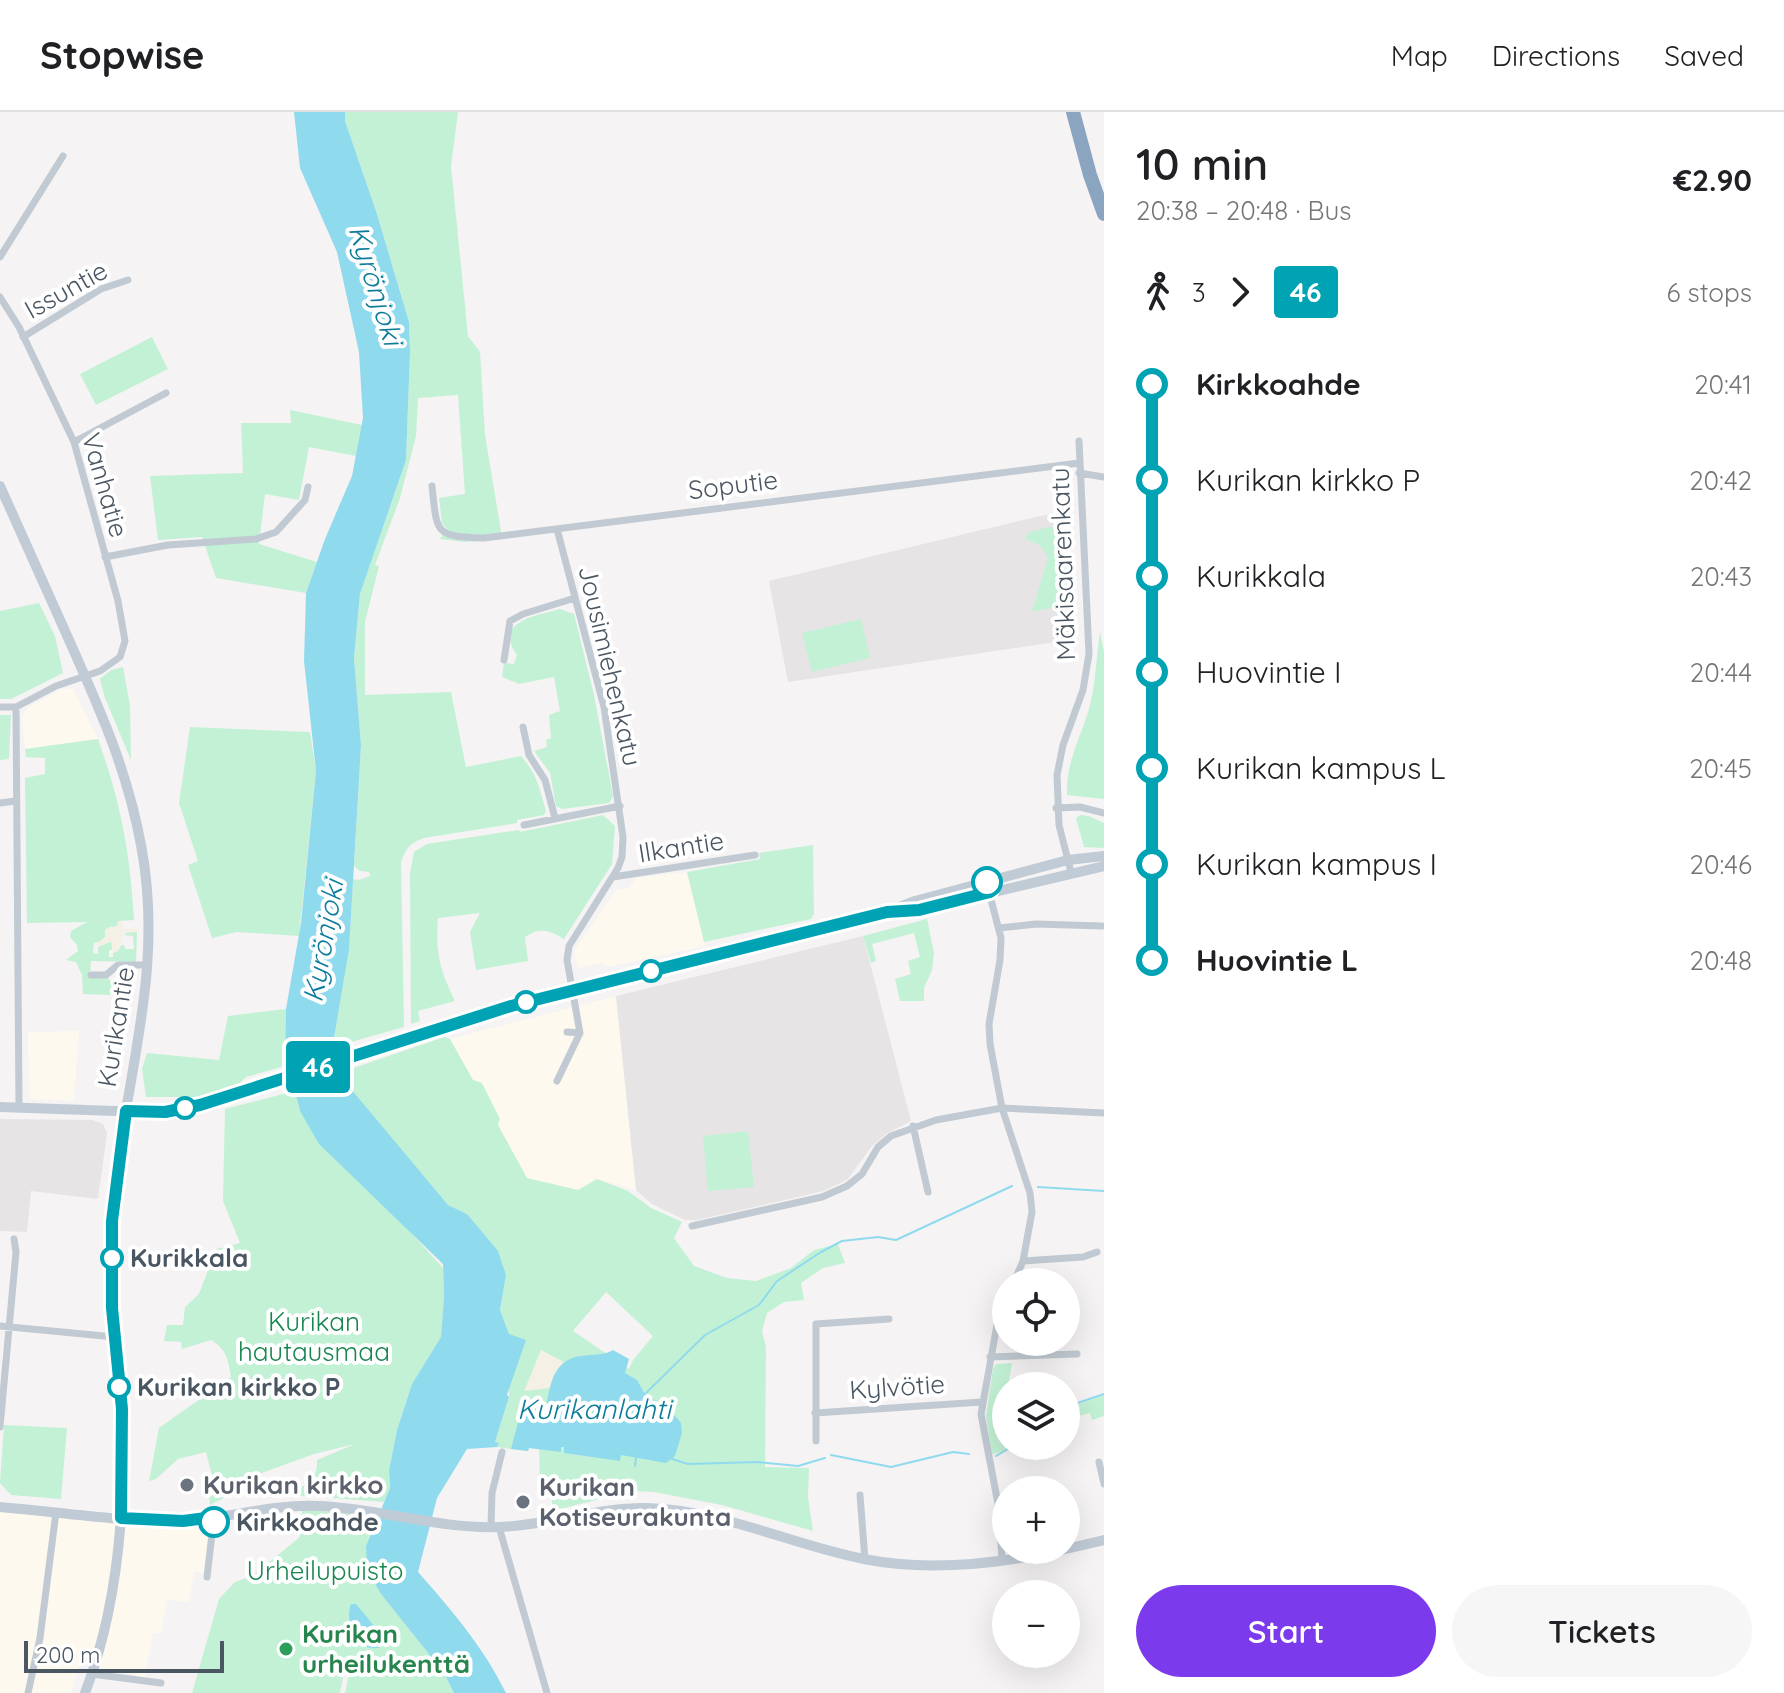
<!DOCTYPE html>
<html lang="en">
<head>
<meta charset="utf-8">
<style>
  body { margin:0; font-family:Quicksand,sans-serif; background:#f6f6f6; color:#202124; height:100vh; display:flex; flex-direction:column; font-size:30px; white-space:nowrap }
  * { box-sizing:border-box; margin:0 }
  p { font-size:26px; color:#757577 }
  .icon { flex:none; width:44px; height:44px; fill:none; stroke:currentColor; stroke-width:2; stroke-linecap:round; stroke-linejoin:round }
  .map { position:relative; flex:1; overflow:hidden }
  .sheet { display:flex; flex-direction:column; background:#fff; width:680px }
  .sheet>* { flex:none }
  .badge { padding:0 16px; border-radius:6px; font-size:28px; line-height:52px }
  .controls { position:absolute; left:992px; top:1156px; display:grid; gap:16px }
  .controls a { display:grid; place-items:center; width:88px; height:88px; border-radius:50%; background:#fff; box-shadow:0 8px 32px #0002; font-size:40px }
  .scale { position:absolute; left:24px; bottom:20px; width:200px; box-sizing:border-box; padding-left:8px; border:4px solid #4a5661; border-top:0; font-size:22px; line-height:28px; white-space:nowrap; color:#4a5661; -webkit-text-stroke:6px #fff; paint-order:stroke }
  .map>.badge { position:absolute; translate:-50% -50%; box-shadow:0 0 0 4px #fff }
  .legs { display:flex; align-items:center; gap:12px; height:88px; padding:0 32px; font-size:26px }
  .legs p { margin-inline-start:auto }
  .headline { display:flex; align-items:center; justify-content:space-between; height:136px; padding:0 32px }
  h1 { font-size:44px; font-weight:600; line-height:60px }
  .primary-button { display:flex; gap:16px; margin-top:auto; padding:16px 32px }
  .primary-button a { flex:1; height:92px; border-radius:48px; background:#7c3aed; color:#fff; font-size:32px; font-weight:600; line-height:92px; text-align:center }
  .primary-button a+a { background:#f6f6f6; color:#202124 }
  ul { padding:0 32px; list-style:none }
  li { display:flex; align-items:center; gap:28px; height:96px; font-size:30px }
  li i { display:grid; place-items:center; width:12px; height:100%; margin:0 10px; background:currentColor }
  li i::after { content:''; width:20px; height:20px; margin:-10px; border:6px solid; border-radius:50%; background:#fff }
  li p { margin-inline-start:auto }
  li:first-child i { background:linear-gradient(#0000 50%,currentColor 0) }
  li:last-child i { background:linear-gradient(currentColor 50%,#0000 0) }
  header { display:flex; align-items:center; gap:48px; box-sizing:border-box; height:112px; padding:0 40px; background:#fff; border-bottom:2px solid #e0e0e0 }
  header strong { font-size:38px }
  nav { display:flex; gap:44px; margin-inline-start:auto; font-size:28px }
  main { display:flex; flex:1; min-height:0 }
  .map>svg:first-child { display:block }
</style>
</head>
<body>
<header>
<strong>Stopwise</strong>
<nav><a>Map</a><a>Directions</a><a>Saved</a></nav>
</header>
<main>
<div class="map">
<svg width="1104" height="1581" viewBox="0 0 1104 1581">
  <rect width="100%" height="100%" fill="#f5f3f3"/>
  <!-- commercial -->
  <path fill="#fdf9ef" d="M73,576L98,627L25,637L22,604L28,596L59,578Z
    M687,760L705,834L609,855L602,851L578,856L574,839L616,778L629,776L636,766Z
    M616,884L636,1078L597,1067L578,1079L527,1066L450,927Z
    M79,919L74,989L31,987L29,983L28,920Z
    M0,1400L138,1411L217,1413L211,1462L194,1460L189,1490L167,1488L161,1521H153L145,1565L80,1551L71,1581H0Z"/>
  <!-- education -->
  <path fill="#e6e4e5" d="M1064,400L1069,528L788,570L769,469L1036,405Z
    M863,824L911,1009L886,1022L872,1034L848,1067L824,1079L697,1108H685L652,1092L636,1078L616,884Z
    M0,1007L92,1008L103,1012L107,1021L98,1087L31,1079L27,1120L0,1119Z"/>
  <!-- green -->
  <path fill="#c3f1d5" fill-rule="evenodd" d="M345,0H458L451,54L468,224L480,240L485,323L501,419L499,427L466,430L440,427L447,417L442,411L439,386L465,382L458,283L418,286L416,324L400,386L375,453L379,454L365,510V583L451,580L466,655L521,644C538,664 539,675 546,699L544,703L517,708V711L424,726C410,731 406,736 401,750L404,915L337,934L334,926L349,838L353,767L359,768L370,764L369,760L360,759L354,754L361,633L354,546L360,482L406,348L410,240L409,210L377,102L345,9Z
    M152,225L168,257L96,293L80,262Z
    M290,298L362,313L356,344L309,335L299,388L265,382L259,432L317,450L306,481L216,466L202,425L158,428L150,364L243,361L241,311H291Z
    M1050,415L1065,416L1068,492L1032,500L1048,445L1040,433L1025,427L1029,420Z
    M39,491L55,524L63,561L11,587H0V499Z
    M560,497L574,502L594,583L613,684L609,691L562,697L556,694L550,661L534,639L547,635L546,628L551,626L549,603L560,599L554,565L519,572L502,565L504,551L514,552L517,543C493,509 536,504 560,497Z
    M861,507L870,546L812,560L802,521Z
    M1100,520L1104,540V687L1067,683C1066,644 1085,620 1092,584C1096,563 1097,541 1100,520Z
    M123,555L130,593L131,648L105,586L100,567L111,558Z
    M0,603H11L9,647L0,648Z
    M190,615L310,620L316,659L299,824L237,820L212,826L188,753L198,749L179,691Z
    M98,627C121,691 130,740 134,808L119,809L117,814L109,815L104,828L94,831L93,841L98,842V835L112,829V838H109V845H113V841L118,839L120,834L124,833L125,837H134L133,824L124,823L128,820H137L136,850L91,849L90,862L108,866L111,870L126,871L127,859L118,858L135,855L132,886L117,884V879H112L111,883L83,882L82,863L76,850L66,848L78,839L77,833L70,825L71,819L87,810L27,811L25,666L45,662V646L26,645L25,637Z
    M603,703L615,714L612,752L564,827C549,818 540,815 525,825L528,849L476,858L470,820L480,801L438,806C435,841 440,858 455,889L418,899L420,909L411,912L410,762L414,740L427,732L519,718L520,720Z
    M1080,703L1089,704L1104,711V736L1084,735L1076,706Z
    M813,733L814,802L811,807L704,830L687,760L760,747L759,741Z
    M927,807L934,841L932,858L924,876V889H900L895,867L911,862L908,849L920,845L914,821L872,832L876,849L871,851L863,824Z
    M286,897L285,940L288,953L246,965L240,971L198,985H146L142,957L147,941L219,948L228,904Z
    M444,925L450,927L473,968L482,971L500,1007L498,1013L527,1066L578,1078L597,1067L628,1079L651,1096L682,1110L674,1126L694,1154L727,1166L756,1169L791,1156L814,1138L838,1132L845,1151L823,1156L801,1171L804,1188L784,1190L767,1201L762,1219L766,1235L765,1355L809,1356L808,1385L813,1419L722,1393L654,1380L632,1379L552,1399V1369L540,1366L539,1337L529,1336L528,1339L497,1335L498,1331L495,1330L509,1285V1222L500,1198L506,1163L467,1102L448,1093L407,1047L351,977L345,959ZM606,1180L653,1224L633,1248L629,1257L573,1219Z
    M295,979L300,999L443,1156L444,1184L441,1225L412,1272L397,1318L389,1358L390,1376L384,1390L307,1384H273L275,1380C296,1378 318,1375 317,1348L355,1332L314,1342L242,1368L243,1376L210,1393L209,1383L215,1375L206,1340L178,1347L156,1367L149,1369L159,1316L231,1265C228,1247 227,1238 211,1228L182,1237L181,1230L164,1229L167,1213H183L185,1195L199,1182L216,1137L240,1131L223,1089L225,997Z
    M748,1019L754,1075L708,1079L703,1024Z
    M1012,1251L1008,1274H1006L1004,1304L1006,1305V1334H1028L992,1342L986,1304L993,1257L996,1252Z
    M1104,1283V1304L1092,1308L1090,1301L1066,1307V1297Z
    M4,1313L67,1316L61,1387L11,1383L0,1371Z
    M302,1398L351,1401L376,1407L366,1434L381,1482L444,1561L454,1581H345L350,1557L345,1555L340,1581H192L219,1487L235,1470L252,1464L300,1425Z"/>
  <!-- sand -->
  <path fill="#f5f0e5" d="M118,809H122L123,817H137V820L123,821C120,828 124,838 113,841L111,829L98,835V831L105,825V817L117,814Z
    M541,1238L564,1250L554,1263L550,1276L524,1279Z"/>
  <!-- water -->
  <path fill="#90daee" d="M294,0H345V9L377,102L409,210L410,240L406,348L360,482L354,546L361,633L349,838L334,926L351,977L448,1093L467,1102L498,1139L506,1163L500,1198L509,1222L526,1228L507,1283L509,1285L495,1330L499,1331L497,1335L467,1337L437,1386L418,1460C451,1497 484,1536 506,1581H454L444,1561L381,1482L367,1458L366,1434L390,1376L389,1358L397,1318L412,1272L441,1225L444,1184L443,1152L319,1032L300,999L285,940L286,897L301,811L316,659L304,549L306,481L325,427L352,364L363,306L359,240L337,140L300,56Z
    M613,1238L629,1247L625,1261L637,1268L645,1282L671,1299L681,1311L682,1321L675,1344L666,1351L621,1343L620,1349L564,1341V1335H561V1340L529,1336L528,1339L511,1337L522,1295L546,1298C549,1275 553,1247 581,1244C593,1242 602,1244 613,1238Z
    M351,1492H356L385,1527L381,1535C357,1543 344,1509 351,1492Z"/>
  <!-- pier -->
  <path fill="#f5f3f3" d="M343,939L348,955L289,974L285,957Z"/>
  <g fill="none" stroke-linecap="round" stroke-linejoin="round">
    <!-- stream -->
    <path stroke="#90daee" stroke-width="2" d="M1038,1075L1104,1079
      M645,1282L705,1223L759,1193L777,1169L821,1140L842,1129L878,1125L896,1128L1012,1074
      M1066,1295L1104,1282
      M831,1343L891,1355L953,1340L969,1342
      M996,1344L1013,1334
      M672,1347L688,1352L757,1350L798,1354L825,1346
      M635,1354L636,1346"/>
    <!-- street -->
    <path stroke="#c1cad2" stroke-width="7" d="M0,145L63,44
      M0,185L19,215L74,330L118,489L125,529L120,545L100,559L56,574L16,595H0
      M23,225L101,177L128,168
      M74,330L166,281
      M1079,361L1104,365
      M432,374C437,421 434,425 484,426L1079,351
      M557,417L604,595L623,725L622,745L618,756L569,834L567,848L580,921L557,969
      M105,445L168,433L256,427L276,420L305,388L308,375
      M504,548L510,509L523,502L575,486
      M16,595L19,996
      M523,615L529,643L545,668L555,706
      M0,691L16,689
      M1056,696L1080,695L1104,701
      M524,713L620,694
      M1071,760L1059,713L1057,663L1063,633L1083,578L1089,542L1079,329
      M613,765L755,743
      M989,780L1001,826L1000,848L989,912L990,932L1002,996L1030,1081L1032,1100L1023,1149L1014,1170
      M999,816L1036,812L1102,814
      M91,863H106L118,853H148
      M567,920L580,921
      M913,1014L928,1080
      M692,1114L822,1085L847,1074L862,1062L878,1035L891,1024L936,1008L1002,996L1104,1001
      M1023,1149L1083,1145L1097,1140
      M0,1214L114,1225
      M990,1245L1077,1242
      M815,1301L982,1290
      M0,1315L16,1140L14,1127
      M816,1329V1212L889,1207
      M1099,1350L1104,1372
      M860,1383L865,1448
      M491,1415L492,1381L502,1340
      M499,1415L547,1581
      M1002,1449L999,1397L981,1302L998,1207L1006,1189
      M207,1465L214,1405
      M92,1562L161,1571
      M28,1581L40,1526L56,1400"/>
    <!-- secondary -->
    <path stroke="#c1cbd6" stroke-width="10" d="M0,374C23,425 46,476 69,528C100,598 127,657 141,733C166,864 122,971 113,1098C107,1166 118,1231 122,1298C126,1392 119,1492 85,1581
      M897,799L919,798L1104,754
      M0,995L144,1000L200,993L511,894L887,800L915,789L1068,748L1104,744
      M0,1395C58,1400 123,1410 181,1409C227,1407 270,1392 318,1394C379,1396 437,1417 498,1415C548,1414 597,1395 647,1396C723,1398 791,1433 864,1447C929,1460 998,1452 1062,1438
      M1066,1437L1104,1428"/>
    <!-- highway -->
    <path stroke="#8ba5c1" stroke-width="14" d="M1073,0L1090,63L1104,102"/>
  </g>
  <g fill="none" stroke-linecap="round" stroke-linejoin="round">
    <defs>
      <path id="line-1" d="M214,1410V1405L183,1409L121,1406L122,1297L112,1196V1109L126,999L165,1000L200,993L511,894L887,800L919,798L990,780L987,770"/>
    </defs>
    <!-- line-1 casing -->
    <use href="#line-1" stroke="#fff" stroke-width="18"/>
    <!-- line-1 -->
    <use href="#line-1" stroke="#00a3b4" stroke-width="12"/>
  </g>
  <!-- markers -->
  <g fill="#fff" stroke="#00a3b4" stroke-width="4">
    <circle cx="987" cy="770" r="14"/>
    <circle cx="651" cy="859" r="10"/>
    <circle cx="526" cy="890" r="10"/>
    <circle cx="185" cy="996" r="10"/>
    <circle cx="112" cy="1146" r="10"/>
    <circle cx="119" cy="1275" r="10"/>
    <circle cx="214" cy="1410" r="14"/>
  </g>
  <g fill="#6b7280" stroke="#fff" stroke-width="3">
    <circle cx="187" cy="1373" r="8"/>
    <circle cx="523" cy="1390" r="8"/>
  </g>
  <circle fill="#2e9e5b" stroke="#fff" stroke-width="3" cx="286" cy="1537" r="8"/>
  <g text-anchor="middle" stroke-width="8" stroke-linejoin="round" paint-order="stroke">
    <!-- street labels -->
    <g font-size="26" fill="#4a5661" stroke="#fff">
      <text transform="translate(66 178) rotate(-29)" y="9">Issuntie</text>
      <text transform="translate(105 373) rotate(74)" y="9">Vanhatie</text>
      <text transform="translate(733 373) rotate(-7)" y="9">Soputie</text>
      <text transform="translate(1063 452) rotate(-92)" y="9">Mäkisaarenkatu</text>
      <text transform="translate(610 554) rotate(77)" y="9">Jousimiehenkatu</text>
      <text transform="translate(681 735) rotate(-9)" y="9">Ilkantie</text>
      <text transform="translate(116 915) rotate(-81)" y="9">Kurikantie</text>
      <text transform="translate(897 1275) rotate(-4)" y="9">Kylvötie</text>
    </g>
    <!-- stop labels -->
    <g font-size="26" font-weight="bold" fill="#4a5661" stroke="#fff" text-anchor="start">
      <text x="130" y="1155">Kurikkala</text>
      <text x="137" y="1284">Kurikan kirkko P</text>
      <text x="236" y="1419">Kirkkoahde</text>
    </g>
    <!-- park labels -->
    <g font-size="26" fill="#17864f" stroke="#fff">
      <text x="314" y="1219">Kurikan<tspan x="314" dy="30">hautausmaa</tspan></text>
      <text x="325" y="1468">Urheilupuisto</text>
    </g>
    <!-- worship labels -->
    <g font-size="26" font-weight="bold" fill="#5b616d" stroke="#fff" text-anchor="start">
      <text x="203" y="1382">Kurikan kirkko</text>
      <text x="539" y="1384">Kurikan<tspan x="539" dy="30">Kotiseurakunta</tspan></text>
    </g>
    <!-- leisure labels -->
    <g font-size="26" font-weight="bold" fill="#27864d" stroke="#fff" text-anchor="start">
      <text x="302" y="1531">Kurikan<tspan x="302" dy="30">urheilukenttä</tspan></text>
    </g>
    <!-- water labels -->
    <g font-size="28" font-style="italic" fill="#0c7c9b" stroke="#fff">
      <text transform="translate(376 173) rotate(73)" y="10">Kyrönjoki</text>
      <text transform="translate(323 829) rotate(-80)" y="10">Kyrönjoki</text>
      <text x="594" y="1307">Kurikanlahti</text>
    </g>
  </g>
</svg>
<div class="controls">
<a><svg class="icon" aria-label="locate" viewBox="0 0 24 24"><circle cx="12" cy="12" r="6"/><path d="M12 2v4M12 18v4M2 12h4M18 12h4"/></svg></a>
<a><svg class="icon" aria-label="layers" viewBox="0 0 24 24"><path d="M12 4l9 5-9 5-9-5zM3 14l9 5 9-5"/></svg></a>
<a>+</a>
<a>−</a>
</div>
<div class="scale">200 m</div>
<b class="badge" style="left:318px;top:955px;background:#00a3b4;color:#fff">46</b>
</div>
<section class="sheet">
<div class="headline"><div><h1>10 min</h1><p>20:38 – 20:48 · Bus</p></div><b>€2.90</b></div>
<div class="legs"><svg class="icon" aria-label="walk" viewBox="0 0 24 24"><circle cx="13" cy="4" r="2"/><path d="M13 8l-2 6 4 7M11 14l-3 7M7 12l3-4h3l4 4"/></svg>3<svg class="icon" aria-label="forward" viewBox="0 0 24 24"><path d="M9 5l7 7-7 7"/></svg><b class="badge" style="background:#00a3b4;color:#fff">46</b><p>6 stops</p></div>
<ul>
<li><i style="color:#00a3b4"></i><b>Kirkkoahde</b><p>20:41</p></li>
<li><i style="color:#00a3b4"></i><span>Kurikan kirkko P</span><p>20:42</p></li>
<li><i style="color:#00a3b4"></i><span>Kurikkala</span><p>20:43</p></li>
<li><i style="color:#00a3b4"></i><span>Huovintie I</span><p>20:44</p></li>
<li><i style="color:#00a3b4"></i><span>Kurikan kampus L</span><p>20:45</p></li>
<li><i style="color:#00a3b4"></i><span>Kurikan kampus I</span><p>20:46</p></li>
<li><i style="color:#00a3b4"></i><b>Huovintie L</b><p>20:48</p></li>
</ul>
<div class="primary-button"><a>Start</a><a>Tickets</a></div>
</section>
</main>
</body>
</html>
